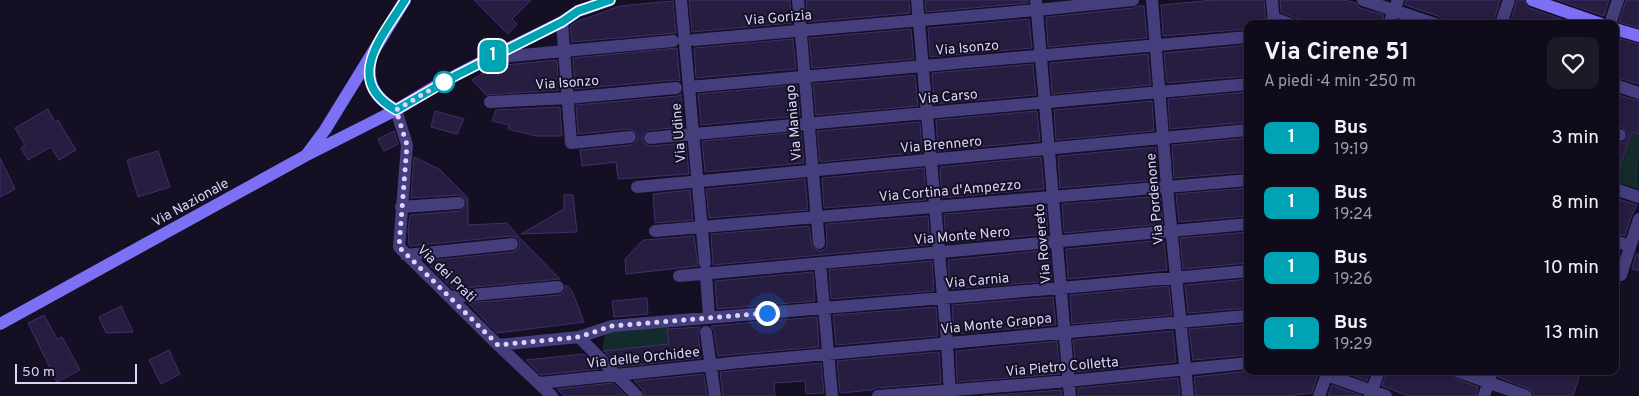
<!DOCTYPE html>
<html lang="it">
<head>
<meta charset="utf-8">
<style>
  body { margin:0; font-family:Overpass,sans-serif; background:#1d1927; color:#f1f3f6; height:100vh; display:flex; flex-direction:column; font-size:19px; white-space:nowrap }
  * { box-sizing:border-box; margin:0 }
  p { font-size:16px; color:#9b9ba2 }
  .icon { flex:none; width:28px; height:28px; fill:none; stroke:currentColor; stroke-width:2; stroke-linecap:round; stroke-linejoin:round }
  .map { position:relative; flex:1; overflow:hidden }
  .details { position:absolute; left:1244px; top:20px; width:375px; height:355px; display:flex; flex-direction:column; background:#0f0b1a; border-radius:10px; box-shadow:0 2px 8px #0003,0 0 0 1px #2f2b39 }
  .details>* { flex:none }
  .badge { padding:0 10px; border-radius:8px; font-size:18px; line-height:32px }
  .scale { position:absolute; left:15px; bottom:12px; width:122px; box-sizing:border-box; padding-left:5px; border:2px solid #dad3fc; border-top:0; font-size:14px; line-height:18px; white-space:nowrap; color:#dad3fc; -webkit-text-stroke:4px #140f22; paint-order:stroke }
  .you { position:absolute; width:25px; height:25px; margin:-12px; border:4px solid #fff; border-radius:50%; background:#1a73e8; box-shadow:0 0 0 8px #1a73e833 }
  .map>.badge { position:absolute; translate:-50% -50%; box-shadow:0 0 0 2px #fff }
  .round { display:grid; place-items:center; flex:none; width:52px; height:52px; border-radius:10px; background:#1d1927 }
  .summary { display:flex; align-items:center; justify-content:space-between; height:85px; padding:0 20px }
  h1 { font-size:24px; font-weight:700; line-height:38px }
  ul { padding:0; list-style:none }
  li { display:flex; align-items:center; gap:15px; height:65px; padding:0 20px }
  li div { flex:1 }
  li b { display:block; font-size:19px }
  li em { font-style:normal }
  li .badge { min-width:55px; font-weight:700; text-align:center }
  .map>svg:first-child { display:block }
</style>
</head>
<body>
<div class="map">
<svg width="1639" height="396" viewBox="0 0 1639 396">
  <rect width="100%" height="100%" fill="#140f22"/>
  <!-- green -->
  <path fill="#132b2b" d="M1633,132L1639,134L1638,189L1615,182Z
    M667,327L669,344L602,352L605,334L609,331Z"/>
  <!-- building -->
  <path fill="#261d41" stroke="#40306c" d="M474,0H531L512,19L517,24L508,34Z
    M689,0H790L792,23L692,32Z
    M806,0H909L910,13L808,22Z
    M925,0H1028V3L926,12Z
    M1214,0H1264L1266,24H1248V29L1163,36L1161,5Z
    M1280,0H1345L1356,3L1360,8L1384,15L1381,24H1310L1281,12Z
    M1406,0H1500L1493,24H1443L1441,19L1438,16L1405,5Z
    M1517,0H1524L1526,5L1529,8L1576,24H1510Z
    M1557,0H1609L1604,16Z
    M1626,0H1639V28L1619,22Z
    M673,1L676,33L572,42L570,26L576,22L620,6Z
    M1138,6H1144L1147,38L1048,47L1046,17L1134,8Z
    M1029,19L1032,48L930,57L928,28Z
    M911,29L914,59L812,68L809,38Z
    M1615,37L1639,44V84L1615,77Z
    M793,39L796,69L696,78L694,48Z
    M1248,45V76L1167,83L1164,53Z
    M677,48L680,81L675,80L575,89L573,58Z
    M1148,54L1151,85L1052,94L1050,63Z
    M557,60L559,90L486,95L472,80L495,66Z
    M1033,64L1036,95L934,104L932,73Z
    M915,75L918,106L816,115L813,84Z
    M797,85L800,116L701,125L698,94Z
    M1248,92V122L1170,129L1168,99Z
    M681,94L684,127L649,130L643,134L642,139L644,143L650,146L686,143L689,174L618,179L616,162L582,166L580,150L631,145L635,143L638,137L636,132L630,129L578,134L576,105L677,96Z
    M1615,94L1639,101V134L1632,132L1617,175L1615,174V142L1621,143L1625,142L1628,134L1623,128L1615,125Z
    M1152,101L1154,131L1056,140L1054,110Z
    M560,107L562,136H536L508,129L509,125L492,121L496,110Z
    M48,109L55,122L58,120L76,150L59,160L51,147L28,160L21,148L25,145L15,128Z
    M435,111L464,119L457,134L431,127Z
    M1037,111L1040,141L938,151L936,120Z
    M920,122L922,152L820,162L817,131Z
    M394,131L398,144L384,151L378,139Z
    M801,132L804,163L705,172L702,141Z
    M1248,138V172L1174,178L1172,145Z
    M1156,147L1158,180L1060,188L1058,156Z
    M158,151L170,187L138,197L127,160Z
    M414,157L439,169L468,198V225L507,223L518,236L560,279L453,289L425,261L513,252L519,248L520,243L516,237L511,236L410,246L409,245L408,231L410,215L460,211L466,207L467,203L465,198L459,195L411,198Z
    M1041,157L1044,189L942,198L940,167Z
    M0,158L15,189L0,197Z
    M924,168L926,200L824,208L822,178Z
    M805,179L808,210L709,218L706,189Z
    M1248,188V216L1179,222L1176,194Z
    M690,190L693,220L655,223L653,194Z
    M564,195H573L577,232L521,234L564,209Z
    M1160,196L1163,224L1064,233L1062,204Z
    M1615,198L1637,205L1631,217L1625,236L1615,233Z
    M1046,206L1048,234L946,243L944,214Z
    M928,216L930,245L713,265L711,234L809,226L812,247L819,251L823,250L827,246L826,224Z
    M1248,232V263L1183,269L1180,238Z
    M694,236L698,266L626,274L625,259L643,240Z
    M1164,240L1167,270L1068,279L1066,249Z
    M1049,250L1052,281L950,289L948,260Z
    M1636,254H1639V271L1632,269Z
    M932,261L934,291L831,299L829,270Z
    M813,272L815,301L717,309L715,281Z
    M1248,279V308L1188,313L1185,285Z
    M566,285L572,291L584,322L497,333L468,303L559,295L565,291Z
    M1169,286L1172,315L1072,324L1070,295Z
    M1053,297L1056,325L954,334L952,305Z
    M647,298L648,314L614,317L612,301Z
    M121,306L133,332L106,333L99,317Z
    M936,307L938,336L836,345L833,315Z
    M44,315L57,339L62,337L80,370L57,382L28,323Z
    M817,317L819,347L718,356L714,331L711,326Z
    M1248,324V355L1193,360L1189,329Z
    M700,327L698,333L701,358L619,367L604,351L669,344L667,329Z
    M1173,331L1176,362L1076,372L1073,340Z
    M1057,341L1060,374L957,382L956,351Z
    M169,350L180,374L161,384L149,360Z
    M939,352L941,383L877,388L872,390L840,393L837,361Z
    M584,354L599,369L541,375L526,360Z
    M821,363L824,393L806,394L805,381L774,383L775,396H723L720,372Z
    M1248,371H1319L1312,393L1287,396H1196L1194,377Z
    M1341,371H1370L1367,381Z
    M1387,371H1449L1451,376L1454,378L1478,387L1476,396H1409L1382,386Z
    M1500,371H1572L1580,374L1573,396H1534L1532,391L1529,389L1498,377Z
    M704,374L707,396H645L643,390L634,381Z
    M1178,378L1180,396H1078V388Z
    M613,383L626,396H564L557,389Z
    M1332,385L1362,396H1328Z
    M1061,390L1062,396H982Z"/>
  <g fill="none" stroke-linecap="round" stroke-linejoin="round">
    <!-- minor -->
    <path stroke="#443e7d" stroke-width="12" d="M681,0L705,263
      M798,0L819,243
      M917,0L947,343L950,396
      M1036,0L1070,396
      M1152,0L1167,187L1188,396
      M1272,0L1274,24
      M1363,0L1435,24
      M1273,18L1290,24
      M562,22L571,143L630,137
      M1389,24L1398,0
      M1501,24L1509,0
      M1610,24L1618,0
      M694,40L1037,10L1133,0
      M489,58L673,41
      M1615,85L1639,93
      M689,87L1248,37
      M490,102L568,98L676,88
      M396,110L407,145L399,247L498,345L552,396
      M1615,133L1620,135
      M650,138L1248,84
      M637,187L1248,130
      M1615,189L1639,197
      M401,207L459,203
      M655,231L1248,180
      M1615,241L1630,246
      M406,255L512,244
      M820,263L832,396
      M706,274L709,318
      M1621,275L1639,219
      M679,276L1248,224
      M450,297L558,287
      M706,332L715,396
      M579,337L637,396
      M498,345L579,337L612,326L1061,288L1248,271
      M1457,371L1526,396
      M1327,375L1386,396
      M540,383L750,361L1246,316
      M878,396L1069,381L1248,363
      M1319,396L1328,371
      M1370,396L1379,371
      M1484,396L1492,371"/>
    <!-- secondary -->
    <path stroke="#7c71f5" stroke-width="12" d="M1532,0L1601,24
      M1615,29L1639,36
      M371,59C366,84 375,98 396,110
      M307,154L325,130L405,0
      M0,324L305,156L396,110L441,83L489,58L562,22L578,11L610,0"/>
  </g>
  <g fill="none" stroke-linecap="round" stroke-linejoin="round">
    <defs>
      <path id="line" d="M405,0C383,36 342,80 396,110L457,75L562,22L578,11L610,0"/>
    </defs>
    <!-- line casing -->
    <use href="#line" stroke="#fff" stroke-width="11"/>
    <!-- line -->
    <use href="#line" stroke="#00a3b4" stroke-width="8"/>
    <!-- walk -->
    <path stroke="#dad3fc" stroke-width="5" stroke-dasharray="0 9" d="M444,82L396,110L407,145L399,247L498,345L579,337L612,326L767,313"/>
  </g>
  <!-- markers -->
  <circle fill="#fff" stroke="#00a3b4" stroke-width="2.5" cx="444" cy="82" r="10"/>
  <g text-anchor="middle" stroke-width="4" stroke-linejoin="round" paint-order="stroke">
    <!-- street labels -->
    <g font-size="14" fill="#dad3fc" stroke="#140f22">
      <text transform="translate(778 17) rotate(-5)" y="5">Via Gorizia</text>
      <text transform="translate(967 47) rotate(-5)" y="5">Via Isonzo</text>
      <text transform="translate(567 82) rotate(-4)" y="5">Via Isonzo</text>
      <text transform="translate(948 96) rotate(-5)" y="5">Via Carso</text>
      <text transform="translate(793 123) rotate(-95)" y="5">Via Maniago</text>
      <text transform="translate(678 133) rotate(-95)" y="5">Via Udine</text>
      <text transform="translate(941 144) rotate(-5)" y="5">Via Brennero</text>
      <text transform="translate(950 190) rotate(-5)" y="5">Via Cortina d'Ampezzo</text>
      <text transform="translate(1154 199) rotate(-95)" y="5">Via Pordenone</text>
      <text transform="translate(190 202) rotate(-29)" y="5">Via Nazionale</text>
      <text transform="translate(962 235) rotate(-5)" y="5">Via Monte Nero</text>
      <text transform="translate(1042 244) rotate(-95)" y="5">Via Rovereto</text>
      <text transform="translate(447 273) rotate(44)" y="5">Via dei Prati</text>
      <text transform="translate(977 280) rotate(-5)" y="5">Via Carnia</text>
      <text transform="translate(996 323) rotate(-6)" y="5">Via Monte Grappa</text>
      <text transform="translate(643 357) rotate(-6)" y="5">Via delle Orchidee</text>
      <text transform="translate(1062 366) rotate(-5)" y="5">Via Pietro Colletta</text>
    </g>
  </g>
</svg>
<div class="scale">50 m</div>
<div class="you" style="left:767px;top:313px"></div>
<b class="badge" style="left:493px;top:56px;background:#00a3b4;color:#fff">1</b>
<section class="details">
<div class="summary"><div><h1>Via Cirene 51</h1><p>A piedi · 4 min · 250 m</p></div><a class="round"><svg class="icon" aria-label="heart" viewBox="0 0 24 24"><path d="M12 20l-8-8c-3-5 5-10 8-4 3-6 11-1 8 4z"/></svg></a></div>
<ul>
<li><span class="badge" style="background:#00a3b4;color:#fff">1</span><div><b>Bus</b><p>19:19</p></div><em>3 min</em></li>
<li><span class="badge" style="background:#00a3b4;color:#fff">1</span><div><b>Bus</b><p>19:24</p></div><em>8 min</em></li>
<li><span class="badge" style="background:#00a3b4;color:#fff">1</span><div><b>Bus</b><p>19:26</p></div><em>10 min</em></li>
<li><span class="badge" style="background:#00a3b4;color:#fff">1</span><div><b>Bus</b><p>19:29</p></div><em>13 min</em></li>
</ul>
</section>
</div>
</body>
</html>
